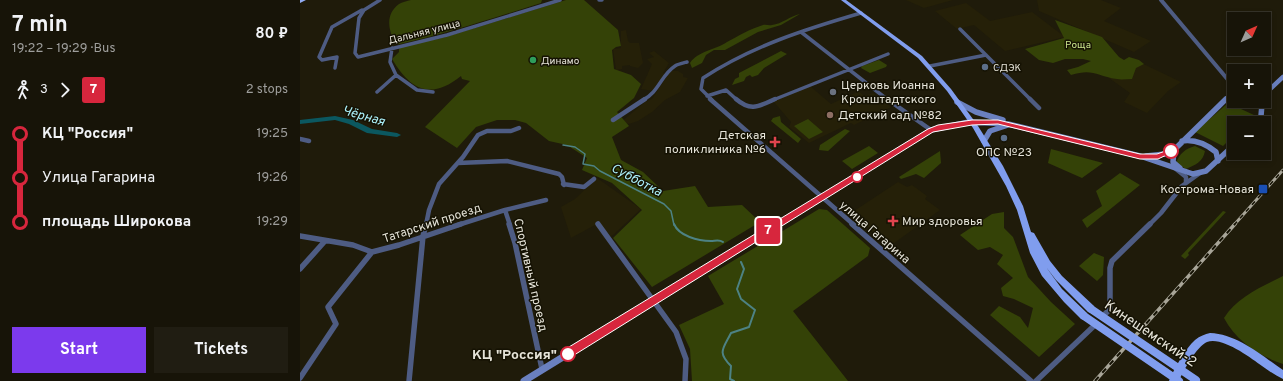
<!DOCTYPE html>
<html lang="en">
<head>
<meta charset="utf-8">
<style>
  body { margin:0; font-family:Overpass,sans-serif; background:#201d12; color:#f1f3f6; height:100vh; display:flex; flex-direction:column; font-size:15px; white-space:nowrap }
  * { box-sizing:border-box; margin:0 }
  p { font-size:13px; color:#9e9e9c }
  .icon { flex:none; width:22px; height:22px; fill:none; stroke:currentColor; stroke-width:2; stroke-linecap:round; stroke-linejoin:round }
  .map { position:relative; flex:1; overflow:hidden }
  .side { display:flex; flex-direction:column; background:#171408; width:300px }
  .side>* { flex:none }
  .badge { padding:0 8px; border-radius:3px; font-size:14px; line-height:26px }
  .needle { width:26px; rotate:45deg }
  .buttons { position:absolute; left:927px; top:12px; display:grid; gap:8px }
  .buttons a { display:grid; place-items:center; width:44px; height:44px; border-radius:0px; background:#171408; box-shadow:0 2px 6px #0003,0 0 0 1px #363329; font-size:20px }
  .map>.badge { position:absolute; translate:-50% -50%; box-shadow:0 0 0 2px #fff }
  .legs { display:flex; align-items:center; gap:6px; height:44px; padding:0 12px; font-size:13px }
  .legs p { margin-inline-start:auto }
  .headline { display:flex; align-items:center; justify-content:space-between; height:68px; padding:0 12px }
  h1 { font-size:22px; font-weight:700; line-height:30px }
  .action { display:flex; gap:8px; margin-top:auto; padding:8px 12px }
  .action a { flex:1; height:46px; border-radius:0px; background:#7c3aed; color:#fff; font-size:16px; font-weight:700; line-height:46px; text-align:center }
  .action a+a { background:#201d12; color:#f1f3f6 }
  ul { padding:0 12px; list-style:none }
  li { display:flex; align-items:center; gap:14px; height:44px; font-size:15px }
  li i { display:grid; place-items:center; width:6px; height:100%; margin:0 5px; background:currentColor }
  li i::after { content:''; width:10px; height:10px; margin:-5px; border:3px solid; border-radius:50%; background:#171408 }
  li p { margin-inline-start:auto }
  li:first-child i { background:linear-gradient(#0000 50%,currentColor 0) }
  li:last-child i { background:linear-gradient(currentColor 50%,#0000 0) }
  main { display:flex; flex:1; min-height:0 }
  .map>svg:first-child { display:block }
</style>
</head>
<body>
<main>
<section class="side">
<div class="headline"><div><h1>7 min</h1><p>19:22 – 19:29 · Bus</p></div><b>80 ₽</b></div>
<div class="legs"><svg class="icon" aria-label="walk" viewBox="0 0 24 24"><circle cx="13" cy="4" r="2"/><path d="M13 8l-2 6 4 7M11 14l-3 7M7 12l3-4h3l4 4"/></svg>3<svg class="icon" aria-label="forward" viewBox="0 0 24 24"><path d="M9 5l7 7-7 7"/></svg><b class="badge" style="background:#d7263d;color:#fff">7</b><p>2 stops</p></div>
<ul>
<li><i style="color:#d7263d"></i><b>КЦ &quot;Россия&quot;</b><p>19:25</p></li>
<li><i style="color:#d7263d"></i><span>Улица Гагарина</span><p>19:26</p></li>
<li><i style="color:#d7263d"></i><b>площадь Широкова</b><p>19:29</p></li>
</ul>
<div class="action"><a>Start</a><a>Tickets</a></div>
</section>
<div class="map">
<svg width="983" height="381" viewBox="0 0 983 381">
  <rect width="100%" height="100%" fill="#1f1b0a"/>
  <!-- built -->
  <path fill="#252008" d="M606,0H653L624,8Z
    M737,0H801L821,8L804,21L851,41L834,52L739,11Z
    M666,3L690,21L732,12L765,37L705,51L674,25L657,29L635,11Z
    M326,30L328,41L330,43H339L343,63L338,68L330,66V65L322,66V69L316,70L313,49L321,48V31Z
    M354,51L369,63L363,73L365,74L353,91L341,89L352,64L347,59L354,57L349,53Z
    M835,60L881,82L868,91L847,113L824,102L830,93L809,78Z
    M370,71H378L383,74V77L388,78L380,92L365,100L352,112L338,121L329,124L321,122L345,102L352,99Z
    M510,86L531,104L559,91L564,96L573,93L591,107L554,125L551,123L509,143L489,127L491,122L473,101Z
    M297,178L341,209L313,235L304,239L295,225L271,238L261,207L275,199Z
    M598,182L607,187L612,185L627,196L625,199L640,210L590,246L551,213Z"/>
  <!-- green -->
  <path fill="#344207" d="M111,0H242L241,3C193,18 145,34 96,45C89,32 84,15 99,4C102,2 107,1 111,0Z
    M266,0H284L318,30L321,46L316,47L312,50L314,69L331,75L341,84L334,98L317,112L329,126L312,137L321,160L343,172L363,191L395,186L408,207L442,205L460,222L352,287L313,238L342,210L312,183L282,170L287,158L267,145L249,141L226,123L215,120H197L176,127L157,148L125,127L170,81L162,79L161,76C131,100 111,91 92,59L99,52V47L142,38Z
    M500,14L481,25L458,32L425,50H414L406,55L402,63L392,68L390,63C398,51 415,50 427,42C438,36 450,29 463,25C466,24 469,26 472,25C482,24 490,16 500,14Z
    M755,20L802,37L819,57L824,60L829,57L839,60L844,64L836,68L832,79C827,79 821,80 817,79C796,76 793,68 771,75L767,70L778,67L791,61L783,59H765L753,63L739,60L725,49L764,38Z
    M481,51L487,54L464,68L458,75L452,77L450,75L446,77L444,81L432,85L435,79L439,77V73Z
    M579,60L587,65L586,67L570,73L561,68L562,66Z
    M928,103L954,115L946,123H934V135L923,146L895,132Z
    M480,116L481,122L501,139L498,143L471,121L473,118Z
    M508,119L523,132L509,139L494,126Z
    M545,129L550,131L528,151L519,150L520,145Z
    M569,146L578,153L552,169L542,161Z
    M895,146L905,151C903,162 895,165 886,169L876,163C880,153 885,149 895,146Z
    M751,149L803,163L782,178L748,163Z
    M640,151L641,163L624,178L616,174L601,179L599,177Z
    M820,173L840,185L787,228L782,220L802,206L796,191Z
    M519,209L527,210L570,248L568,256L493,311L548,381H392L390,349L379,325L424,304L408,276Z
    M923,211L926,212L888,253L889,255L885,259L881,256Z
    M704,212V228L713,237L728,277L751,302L775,324L739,357L690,315L699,306L720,317L728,328L733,308L714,299L703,296L701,288L713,278L697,264L703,255L690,247L678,250L660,235L692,214Z
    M794,253L804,257L803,275L797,281L779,266Z
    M983,276V364C959,356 936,341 924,318C937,297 961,287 983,276Z"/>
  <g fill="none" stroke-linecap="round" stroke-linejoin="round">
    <!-- stream-far1 -->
    <path stroke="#4d8284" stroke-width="1.5" d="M263,145L275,147L285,154L283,164L294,166L300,171L364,204L371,211L374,225"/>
    <!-- stream -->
    <path stroke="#4d8284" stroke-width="2" d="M374,224C379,236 398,241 411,241C415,241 419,239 423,242
      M434,381L430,379L431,366C417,352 423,349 431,333L449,327L455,310L441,299L437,289L444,269L441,262"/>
    <!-- river -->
    <path fill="#0b5860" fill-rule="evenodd" d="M35,116L53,120L72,129L97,133L101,135L97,137L67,133L49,124L35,120L0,124V120Z"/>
    <!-- minor-far2 -->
    <path stroke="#4e5c83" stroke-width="3.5" d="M80,0L64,10L59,18L55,53L58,57L147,35L260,0
      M299,0H302
      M660,29L731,100
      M501,32L588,100
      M92,48L90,62L96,75L117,90L133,92
      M630,66L686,55
      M35,68L37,57L22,60L19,57L32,27L62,10
      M77,92L96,75
      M407,96L426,90L437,100
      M343,100C359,92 361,75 375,66C378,64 383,63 387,62
      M412,100L401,89L403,78C452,46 506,29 561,13
      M473,100L588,54"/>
    <!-- minor-far1 -->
    <path stroke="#4e5c83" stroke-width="4.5" d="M410,99L554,225
      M436,99C451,112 459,106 475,99
      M587,99L631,130
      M730,99L739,108
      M313,120L345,99
      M0,139L9,141
      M158,163L207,161L259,174L262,177L264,185
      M876,169L886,177V182
      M263,184L284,187L294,179
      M205,210L210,225
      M126,225L129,210L139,184L163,157L178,135L187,131H211L219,128
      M158,225L205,210L246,200
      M849,225L861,213L882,186L900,173"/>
    <!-- minor -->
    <path stroke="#4e5c83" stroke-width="5.5" d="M209,224L215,243L242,369
      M298,224L376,332L386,359L385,381
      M552,224L731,381
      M0,236L53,245L72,252L99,245L161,224
      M0,269L25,241
      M802,317L810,309V268L812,261L850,224
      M0,378L36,324L28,307L72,252
      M109,381L123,236L126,224
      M736,381L796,324"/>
    <!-- tertiary -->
    <path stroke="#4e5c83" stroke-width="4" d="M861,0L929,81L932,86L931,93"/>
    <!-- secondary-far2 -->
    <path stroke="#6a80bf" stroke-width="4.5" d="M964,92L969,90L983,77
      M925,100L934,91"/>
    <!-- secondary-far1 -->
    <path stroke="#6a80bf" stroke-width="5.5" d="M937,101C946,106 956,109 964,101
      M657,102L676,112L703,120
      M955,123L961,116L962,104
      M684,141L690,131L708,125
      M882,141C895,139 906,144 916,152L918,161
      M874,150L873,162L880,168
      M846,156L865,154L874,150L926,99
      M478,225L631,130L669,122L708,124L840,156L893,174L906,171L934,145"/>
    <!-- secondary -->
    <path stroke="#6a80bf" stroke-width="7" d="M224,381L479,224"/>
    <!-- primary -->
    <path fill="#809dee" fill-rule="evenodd" d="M541,0H546L622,56L651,89L678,126L703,166L723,206L731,232L734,233L750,261L762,276L794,306L795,309L794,312L791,313L788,312L756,280L746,267L762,289L787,313L788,316L787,319L784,320L781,319L764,302L742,276L730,253L717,210L706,186L673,128L647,91L618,58Z
      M910,333C937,334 961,355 983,370V379C976,376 969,371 962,366C951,358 922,336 907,342C897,346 883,371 879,381H869C874,369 886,348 895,340C900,336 905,334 910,333Z"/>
    <!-- trunk -->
    <path fill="#92acf2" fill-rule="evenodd" d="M0,0H6L0,3Z"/>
    <defs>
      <path id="rail-far1" d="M934,225L983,170"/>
      <path id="rail" d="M795,381L935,224"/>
    </defs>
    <!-- rail-far1 casing -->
    <use href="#rail-far1" stroke="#a8a598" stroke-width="3"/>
    <!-- rail casing -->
    <use href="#rail" stroke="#a8a598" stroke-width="3.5"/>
    <!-- rail-far1 -->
    <use href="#rail-far1" stroke="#151203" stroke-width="1.5" stroke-dasharray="4.5" stroke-linecap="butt"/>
    <!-- rail -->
    <use href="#rail" stroke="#151203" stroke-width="2" stroke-dasharray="5.5" stroke-linecap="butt"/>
    <!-- primary-bridge -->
    <path stroke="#809dee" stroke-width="8" d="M791,309L896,380
      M784,316L879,381"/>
  </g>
  <!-- line-1 -->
  <path fill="#d7263d" stroke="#fff" d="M672,120H698L840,154H857L871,149L875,151L858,159H840L698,124L672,125L633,132L271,357L268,358L264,357L263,354L264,350L628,129L638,125Z"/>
  <!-- markers -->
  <circle fill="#2e9e5b" stroke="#151203" stroke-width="1.5" cx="233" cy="60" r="4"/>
  <g fill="#5c6f8a" stroke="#151203" stroke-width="1.5">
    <circle cx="685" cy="67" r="4"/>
    <circle cx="704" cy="138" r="4"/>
  </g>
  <circle fill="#6b7280" stroke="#151203" stroke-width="1.5" cx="533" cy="92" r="4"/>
  <circle fill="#8d6e63" stroke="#151203" stroke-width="1.5" cx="530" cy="115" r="4"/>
  <g fill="#e0444e" stroke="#151203" stroke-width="1.5">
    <path d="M473 136h4v4h4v4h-4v4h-4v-4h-4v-4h4z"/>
    <path d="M591 215h4v4h4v4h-4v4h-4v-4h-4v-4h4z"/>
  </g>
  <g fill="#fff" stroke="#d7263d" stroke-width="2">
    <circle cx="871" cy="151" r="7"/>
    <circle cx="557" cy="177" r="5"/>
    <circle cx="268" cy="354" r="7"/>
  </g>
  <rect fill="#1a4fb4" stroke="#151203" stroke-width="1.5" x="958" y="184" width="10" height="10" rx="2"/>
  <g text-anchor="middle" stroke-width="3" stroke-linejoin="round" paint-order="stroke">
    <!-- far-street labels -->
    <g font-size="10" fill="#e6e4d9" stroke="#151203">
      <text transform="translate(124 31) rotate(-14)" y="4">Дальняя улица</text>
    </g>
    <!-- far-park labels -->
    <g font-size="10" fill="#c9e38b" stroke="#151203">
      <text x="778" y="48">Роща</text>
    </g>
    <!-- far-poi labels -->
    <g font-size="10" fill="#e6e4d9" stroke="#151203" text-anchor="start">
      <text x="241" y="64">Динамо</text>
      <text x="693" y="71">СДЭК</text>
    </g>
    <!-- poi labels -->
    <g font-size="12" fill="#e6e4d9" stroke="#151203" text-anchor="start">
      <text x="541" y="89">Церковь Иоанна<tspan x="541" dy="14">Кронштадтского</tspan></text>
      <text x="538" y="119">Детский сад №82</text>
      <text x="466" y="139" text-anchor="end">Детская<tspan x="466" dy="14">поликлиника №6</tspan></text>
      <text x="704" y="156" text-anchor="middle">ОПС №23</text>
      <text x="954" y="193" text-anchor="end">Кострома-Новая</text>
      <text x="602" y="225">Мир здоровья</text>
    </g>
    <!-- street labels -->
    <g font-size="12" fill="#e6e4d9" stroke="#151203">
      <text transform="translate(132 223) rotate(-18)" y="4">Татарский проезд</text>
      <text transform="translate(575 232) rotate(41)" y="4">улица Гагарина</text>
      <text transform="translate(231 275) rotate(77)" y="4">Спортивный проезд</text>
    </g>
    <!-- water labels -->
    <g font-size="13" font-style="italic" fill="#acf1fa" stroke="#151203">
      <text transform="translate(64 115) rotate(16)" y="5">Чёрная</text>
      <text transform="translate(337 179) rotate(28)" y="5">Субботка</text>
    </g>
    <!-- near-street labels -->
    <g font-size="14" fill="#e6e4d9" stroke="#151203">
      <text transform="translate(851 333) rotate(34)" y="5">Кинешемский-2</text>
    </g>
    <!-- near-stop labels -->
    <g font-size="14" font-weight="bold" fill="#e6e4d9" stroke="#151203" text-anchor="end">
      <text x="257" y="359">КЦ "Россия"</text>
    </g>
  </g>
</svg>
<div class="buttons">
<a><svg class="needle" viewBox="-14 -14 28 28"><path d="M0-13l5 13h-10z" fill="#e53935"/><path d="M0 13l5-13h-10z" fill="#9e9e9c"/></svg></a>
<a>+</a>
<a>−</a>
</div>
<b class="badge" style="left:468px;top:231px;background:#d7263d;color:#fff">7</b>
</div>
</main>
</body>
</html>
